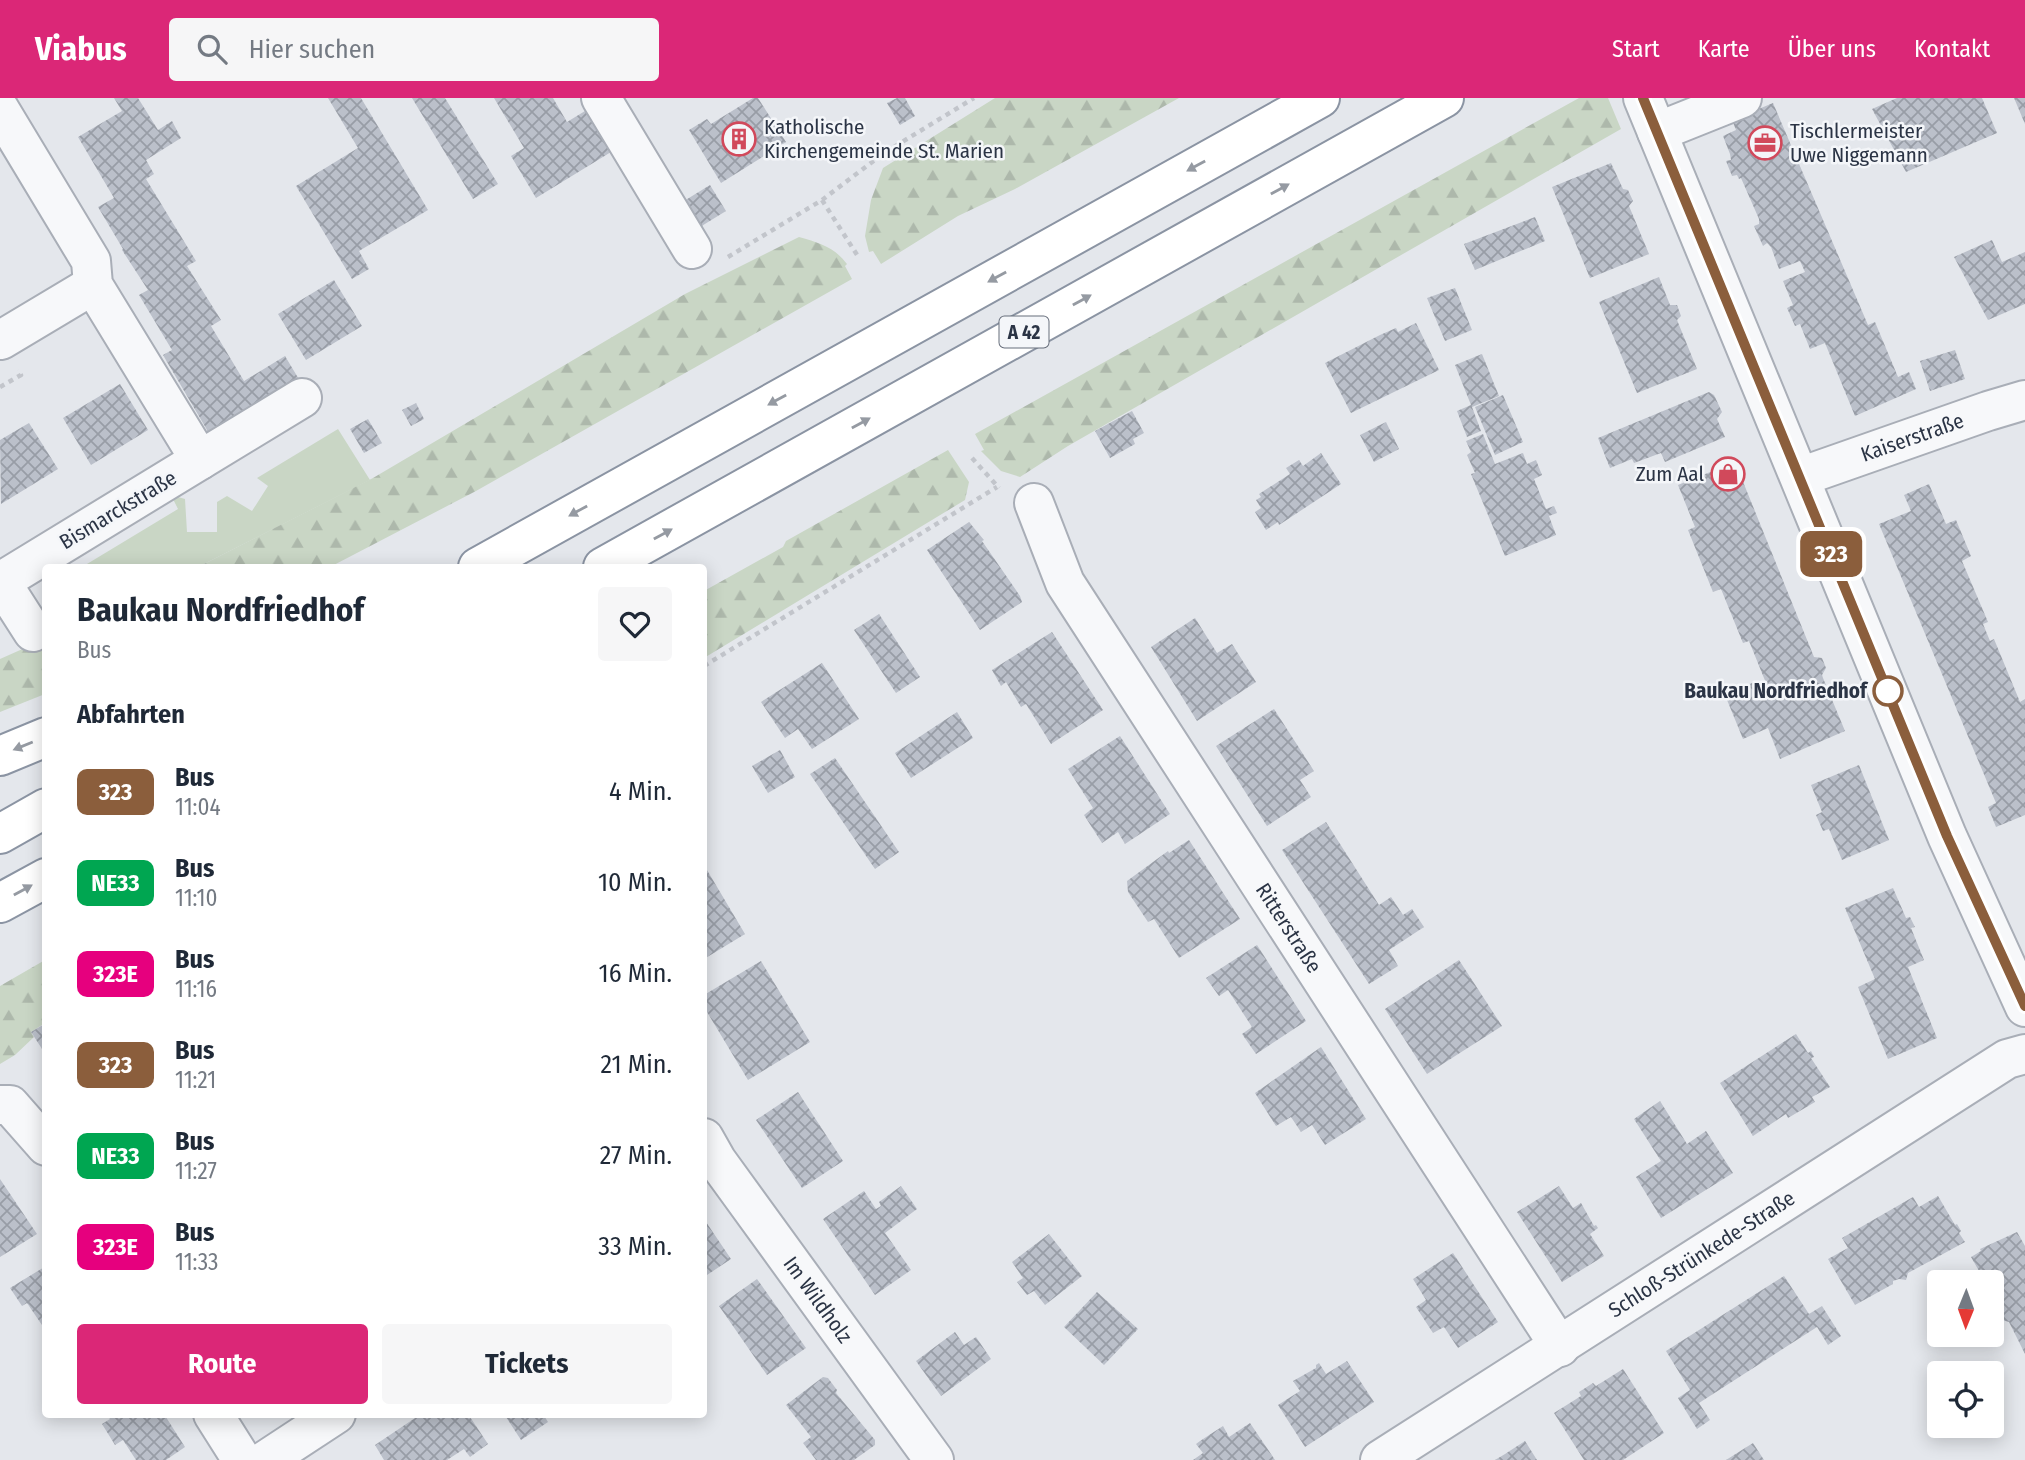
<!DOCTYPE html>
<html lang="de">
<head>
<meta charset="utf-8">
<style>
  body { margin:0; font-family:"Fira Sans Condensed",sans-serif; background:#f6f6f7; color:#1f2937; height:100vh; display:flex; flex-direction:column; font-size:26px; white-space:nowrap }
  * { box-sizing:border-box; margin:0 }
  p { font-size:23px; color:#747a83 }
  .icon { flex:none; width:38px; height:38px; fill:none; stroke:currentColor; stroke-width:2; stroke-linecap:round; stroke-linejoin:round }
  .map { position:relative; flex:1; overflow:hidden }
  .sheet { position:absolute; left:42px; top:466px; width:665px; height:854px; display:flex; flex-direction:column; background:#fff; border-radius:7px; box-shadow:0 4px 18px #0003 }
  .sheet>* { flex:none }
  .badge { padding:0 14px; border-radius:10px; font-size:24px; line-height:46px }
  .needle { width:46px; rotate:181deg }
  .controls { position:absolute; left:1927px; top:1172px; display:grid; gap:14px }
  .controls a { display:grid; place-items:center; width:77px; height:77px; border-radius:7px; background:#fff; box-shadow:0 4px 18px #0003; font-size:35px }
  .map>.badge { position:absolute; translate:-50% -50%; box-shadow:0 0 0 4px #fff }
  h2 { padding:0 35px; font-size:26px; line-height:63px }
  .round { display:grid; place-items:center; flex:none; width:74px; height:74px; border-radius:7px; background:#f6f6f7 }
  .headline { display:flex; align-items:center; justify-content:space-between; height:119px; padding:0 35px }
  h1 { font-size:33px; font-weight:700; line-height:52px }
  .action { display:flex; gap:14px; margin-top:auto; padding:14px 35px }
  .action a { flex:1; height:80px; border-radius:7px; background:#db2777; color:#fff; font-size:28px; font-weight:700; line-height:80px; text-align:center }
  .action a+a { background:#f6f6f7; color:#1f2937 }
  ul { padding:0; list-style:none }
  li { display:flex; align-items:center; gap:21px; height:91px; padding:0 35px }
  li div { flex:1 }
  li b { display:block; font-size:26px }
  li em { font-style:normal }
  li .badge { min-width:77px; font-weight:700; text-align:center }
  header { display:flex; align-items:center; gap:42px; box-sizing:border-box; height:98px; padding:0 35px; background:#db2777; color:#fff }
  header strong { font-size:33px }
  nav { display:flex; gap:38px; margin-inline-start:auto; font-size:24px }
  .search { width:490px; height:63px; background:#f6f6f7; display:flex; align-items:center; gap:18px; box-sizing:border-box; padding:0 24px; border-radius:7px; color:#747a83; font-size:26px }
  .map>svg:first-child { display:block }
</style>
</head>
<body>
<header>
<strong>Viabus</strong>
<div class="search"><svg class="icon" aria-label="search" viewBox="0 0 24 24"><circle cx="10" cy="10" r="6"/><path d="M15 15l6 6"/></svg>Hier suchen</div>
<nav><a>Start</a><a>Karte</a><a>Über uns</a><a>Kontakt</a></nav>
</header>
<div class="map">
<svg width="2025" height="1362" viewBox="0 0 2025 1362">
  <defs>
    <pattern id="forest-firs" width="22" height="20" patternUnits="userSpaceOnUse" patternTransform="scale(1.75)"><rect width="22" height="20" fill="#c9d6c5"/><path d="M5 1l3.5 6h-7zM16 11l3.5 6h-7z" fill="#adb8ab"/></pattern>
    <pattern id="building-cross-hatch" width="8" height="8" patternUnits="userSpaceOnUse" patternTransform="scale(1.75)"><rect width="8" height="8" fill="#bbc0ca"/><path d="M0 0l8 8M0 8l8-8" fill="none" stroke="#989da6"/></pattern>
  </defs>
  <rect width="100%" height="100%" fill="#e4e7ec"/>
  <!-- green -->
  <path fill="#c9d6c5" d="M338,331L370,382L198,469H82L178,411L171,397L185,401L187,434H217V404L227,398L252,413L268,388L257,380Z"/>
  <!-- forest -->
  <path fill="url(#forest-firs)" d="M995,0H1179L1015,91L958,118L881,166L873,153L869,154L865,138L871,102L883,70Z
    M1579,0H1608L1621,31L1068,348L1020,379L1001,373L981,353L984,352L975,336Z
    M799,139C820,145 834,149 847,166L845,168L852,181L476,393L330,469H198L373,380L685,196Z
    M948,352L969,384L965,402L704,560V493L783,449L786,443Z
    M45,541V596L0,614V561Z
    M45,862V925L31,934L34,939L15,957L0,966V888Z"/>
  <!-- building -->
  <path fill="url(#building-cross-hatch)" d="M114,0H138L158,32L172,23L181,40L146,62L154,76L146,81L196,163L187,168L221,222L211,228L244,283L285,258L300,283L210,337L163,257L172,252L139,197L148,192L122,152L123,151L98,109L114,100L78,39L122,13Z
    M328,0H361L428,112L359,153L369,171L352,181L296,88L358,50Z
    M412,0H445L498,86L473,101Z
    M494,0H553L567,24L585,13L611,54L536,100L511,58L524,50Z
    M753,0H758L786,44L721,85L689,32L707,21L711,26Z
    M897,0H905L915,18L900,27L887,5Z
    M1897,0H1982L1997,35L1906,74L1872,11Z
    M2014,0H2025V26Z
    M1773,5L1868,227L1875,224L1898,279L1909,274L1916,291L1855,318L1825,245L1810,251L1800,226L1795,228L1787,210L1793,207L1783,183L1805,174L1800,163L1779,171L1771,149L1767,145L1763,148L1754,128L1759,126V121L1741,80L1739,81L1737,77L1732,78L1726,63L1731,62L1730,56L1723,38L1736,32L1732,22Z
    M1611,65L1623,91L1628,92L1633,103L1629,108L1649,156L1590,180L1552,89Z
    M710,87L726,113L700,129L684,103Z
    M1535,119L1545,143L1475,172L1464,146Z
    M1992,142L2002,164L2025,154V206L1988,222L1954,159Z
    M1659,179L1670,207H1677L1681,218L1677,222L1697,271L1637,295L1599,204Z
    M334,182L362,228L306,262L278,216Z
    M1455,190L1472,232L1445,243L1427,200Z
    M1416,225L1439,272L1351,315L1325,265L1380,237L1396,230L1398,234Z
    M1955,252L1965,281L1930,293L1920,263Z
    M1482,256L1499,298L1472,309L1481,333L1467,339L1457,313L1471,307L1455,267Z
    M120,286L148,332L91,367L63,320Z
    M1709,294L1714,297L1722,314L1717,321L1725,339L1665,364L1661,355L1634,365L1632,361L1610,370L1598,340Z
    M1503,297L1523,344L1495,357L1475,309Z
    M416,305L424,321L411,328L402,312Z
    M1132,313L1144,335L1133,341L1135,346L1110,360L1095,333Z
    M368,321L382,345L364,355L350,331Z
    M1386,324L1399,351L1374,364L1360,337Z
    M29,325L58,371L1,406L0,342Z
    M1483,336L1495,366L1523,355L1527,366L1536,362L1542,377L1534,381L1546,411L1554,408L1557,415L1549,418L1556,437L1505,458L1471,376L1475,375L1467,357L1471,354L1466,343Z
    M1321,355L1341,386L1279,427L1278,424L1266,432L1255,414L1261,410L1256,402L1261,399L1259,396L1290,376L1286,370L1299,362L1303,368Z
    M1735,364L1814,559L1822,560L1826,570L1822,577L1823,580L1845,633L1780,661L1768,630L1743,641L1725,597L1756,583L1766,585L1749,543L1743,545L1721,491L1713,494L1688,432L1695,429L1678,387Z
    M1929,386L1946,426L1956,422L1971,458L1962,463L1988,524L1983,526L1990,543L1994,541L2020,604L2025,601V717L1996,729L1988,709L1996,705L1879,426L1911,413L1904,397Z
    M969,424L984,442L982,443L1020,498L1022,504L980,532L927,452Z
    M879,516L920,579L896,595L854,532Z
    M1195,520L1217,555L1232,546L1256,584L1197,623L1151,549Z
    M1052,534L1103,612L1051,646L1026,606L1021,609L1006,584L1001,588L992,572Z
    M822,565L859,621L812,651L798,631L785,640L761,604Z
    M1274,611L1314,673L1300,682L1311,699L1267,728L1216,648Z
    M957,614L973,640L911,680L895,655Z
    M1120,638L1170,716L1125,746L1118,734L1102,745L1084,717L1093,710L1068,671Z
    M780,652L795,679L768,695L752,668Z
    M835,660L899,754L875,771L810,676Z
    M1859,667L1889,742L1842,762L1829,731L1823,733L1816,717L1822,714L1811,687Z
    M1326,724L1379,807L1391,799L1403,817L1412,811L1424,829L1389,852L1398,868L1369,886L1282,752Z
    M1189,742L1240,821L1179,860L1154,821L1148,824L1128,794L1127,783L1168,753L1169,755Z
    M704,767L745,836L704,861Z
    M1893,790L1906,820L1910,819L1915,829L1911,830L1924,862L1908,869L1937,940L1888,961L1858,889L1875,881L1845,810Z
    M1257,847L1306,923L1256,956L1242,936L1252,929L1228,892L1219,898L1206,880Z
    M1459,862L1502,928L1427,976L1385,911Z
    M761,863L810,944L748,982L704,909V897Z
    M46,925V957L31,934Z
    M1796,936L1808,955L1811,953L1814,959L1811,960L1830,989L1812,999L1815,1004L1788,1020L1786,1016L1753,1038L1720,985Z
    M1321,949L1366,1021L1325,1047L1312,1027L1301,1034L1291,1019L1276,1028L1255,995Z
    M798,994L843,1063L802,1090L756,1022Z
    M1660,1003L1687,1046L1706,1033L1733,1075L1661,1120L1636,1079L1661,1063L1634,1021Z
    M0,1081L37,1136L0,1159Z
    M901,1088L917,1111L885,1135L911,1172L875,1197L823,1121L864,1093L876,1111L881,1108L879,1104Z
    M1559,1088L1573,1110L1581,1105L1594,1128L1596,1127L1598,1130L1590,1136L1604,1158L1562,1184L1517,1114Z
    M1938,1098L1955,1127L1957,1126L1961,1133L1959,1135L1965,1144L1908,1175L1906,1182L1899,1181L1893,1183V1186L1855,1207L1828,1161L1848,1150L1842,1140L1913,1099L1919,1109Z
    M706,1124L731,1161L704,1179V1126Z
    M2017,1134L2025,1148V1256L2009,1224L2002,1222L2004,1214L1992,1195V1185H1986L1971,1159L1981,1153L1980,1151Z
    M1049,1136L1082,1178L1045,1207L1034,1193L1027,1197L1017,1184L1023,1180L1012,1164Z
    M1453,1155L1498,1224L1458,1250L1444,1229L1433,1235L1416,1209L1426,1202L1413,1181Z
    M46,1168V1233L27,1205L22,1208L10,1190Z
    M1784,1178L1809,1216L1822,1208L1841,1238L1828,1247L1817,1229L1699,1305L1710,1322L1697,1331L1678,1300L1690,1292L1666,1253Z
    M757,1181L806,1250L767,1277L719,1208Z
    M1097,1194L1138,1231L1104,1267L1064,1229Z
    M955,1234L964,1247L976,1239L991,1261L941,1298L916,1263Z
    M1347,1263L1374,1304L1305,1349L1278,1307L1300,1293L1293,1283L1316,1270V1267L1319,1265L1326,1276Z
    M1623,1271L1664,1335L1623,1362H1584L1554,1315L1581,1298L1579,1294L1593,1285L1596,1288Z
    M823,1279L828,1280L837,1292L836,1295L875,1342V1347L854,1362H816L803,1345L811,1339L786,1307Z
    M106,1316H164L185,1349L166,1362H136L123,1342L115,1347L102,1326L110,1321Z
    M421,1316H468L488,1346L470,1359L464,1351L447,1362H384L375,1347Z
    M504,1316H543L548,1324L521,1342Z
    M1250,1325L1275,1362H1193L1203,1355L1196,1346L1200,1343L1223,1328L1229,1339Z
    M1525,1343L1537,1362H1495L1505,1356Z
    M1753,1345L1764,1362H1726Z"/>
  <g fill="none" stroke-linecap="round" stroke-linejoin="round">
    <defs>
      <g id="minor">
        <path d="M601,0L692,151"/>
        <path d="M1643,0L1947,738L2025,909"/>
        <path d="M0,12L91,163L93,187L200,362L0,484"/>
        <path d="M1657,34L1742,0"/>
        <path d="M1,242L93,187"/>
        <path d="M200,362L302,300"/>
        <path id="s1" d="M1800,379L1988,313L2025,302"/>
        <path id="s2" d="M1034,405L1065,485L1560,1249"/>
        <path d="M1,484L33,534"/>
        <path d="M0,1007H10L46,1048"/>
        <path id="s3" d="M704,1040L717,1063L934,1362"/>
        <path d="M213,1316L242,1362"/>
        <path d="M266,1362L336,1316"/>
        <path id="s4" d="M1380,1362L2007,961L2025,956"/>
      </g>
      <path id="highway" d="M478,469L1320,0
        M603,469L1444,0
        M0,658L46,639
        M0,736L46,710
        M0,805L46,780"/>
    </defs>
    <!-- minor casing -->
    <use href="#minor" stroke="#a9aeb7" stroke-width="42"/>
    <!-- highway casing -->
    <use href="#highway" stroke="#8b94a3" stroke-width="42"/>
    <!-- path -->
    <path stroke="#c2c5cb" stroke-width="4.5" stroke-dasharray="5 5" stroke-linecap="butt" d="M822,102L859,160
      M728,159L822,102L884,55L974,0
      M0,289L21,277L18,272
      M972,360L999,390
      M704,568L997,389"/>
    <!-- minor -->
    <use href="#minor" stroke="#f7f8fa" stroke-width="38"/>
    <!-- highway -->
    <use href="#highway" stroke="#fff" stroke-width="38"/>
  </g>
  <!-- one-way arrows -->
  <defs><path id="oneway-solid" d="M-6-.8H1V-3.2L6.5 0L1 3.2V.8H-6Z" transform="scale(1.75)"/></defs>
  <g fill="#959aa2">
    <use href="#oneway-solid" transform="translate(1196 68) rotate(151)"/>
    <use href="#oneway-solid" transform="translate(1280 91) rotate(-29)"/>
    <use href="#oneway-solid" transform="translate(997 179) rotate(151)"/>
    <use href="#oneway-solid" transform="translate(1082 202) rotate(-29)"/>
    <use href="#oneway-solid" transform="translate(777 302) rotate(151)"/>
    <use href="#oneway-solid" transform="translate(861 325) rotate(-29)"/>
    <use href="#oneway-solid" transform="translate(578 413) rotate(151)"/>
    <use href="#oneway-solid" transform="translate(663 436) rotate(-29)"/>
    <use href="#oneway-solid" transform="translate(23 648) rotate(158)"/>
    <use href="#oneway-solid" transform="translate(23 792) rotate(-29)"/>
  </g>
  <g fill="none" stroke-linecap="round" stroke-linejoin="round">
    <defs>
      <path id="line" d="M1643,0L1947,738L2025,908"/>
    </defs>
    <!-- line casing -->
    <use href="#line" stroke="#fff" stroke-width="16"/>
    <!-- line -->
    <use href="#line" stroke="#8b5e3c" stroke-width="10"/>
  </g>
  <!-- icons -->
  <defs>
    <symbol id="building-ring" viewBox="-11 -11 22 22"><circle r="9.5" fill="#f4f6f9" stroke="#d1495b" stroke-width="1.5"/><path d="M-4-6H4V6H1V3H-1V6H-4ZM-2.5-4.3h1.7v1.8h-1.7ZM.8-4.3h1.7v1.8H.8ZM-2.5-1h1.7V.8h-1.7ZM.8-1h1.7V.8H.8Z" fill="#d1495b"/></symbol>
    <symbol id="office-ring" viewBox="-11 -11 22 22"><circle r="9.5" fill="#f4f6f9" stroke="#d1495b" stroke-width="1.5"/><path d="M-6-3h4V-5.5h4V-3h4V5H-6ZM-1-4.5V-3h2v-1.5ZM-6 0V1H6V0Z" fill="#d1495b"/></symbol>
    <symbol id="shop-ring" viewBox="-11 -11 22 22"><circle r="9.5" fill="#f4f6f9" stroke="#d1495b" stroke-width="1.5"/><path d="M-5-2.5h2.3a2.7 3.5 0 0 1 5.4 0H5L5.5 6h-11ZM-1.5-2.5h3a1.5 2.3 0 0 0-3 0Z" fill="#d1495b"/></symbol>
  </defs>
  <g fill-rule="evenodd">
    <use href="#building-ring" x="720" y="22" width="38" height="38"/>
    <use href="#office-ring" x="1746" y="26" width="38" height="38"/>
    <use href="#shop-ring" x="1709" y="357" width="38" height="38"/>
  </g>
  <!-- markers -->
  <circle fill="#fff" stroke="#8b5e3c" stroke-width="3.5" cx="1888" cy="593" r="14"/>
  <g text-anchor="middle" stroke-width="5" stroke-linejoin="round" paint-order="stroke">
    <!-- shield labels -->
    <rect fill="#f4f6f9" stroke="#676e7b" stroke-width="2" x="999.5" y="218.5" width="49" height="31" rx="5"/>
    <g font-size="19" font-weight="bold" fill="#2b3445">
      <text x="1024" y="241">A 42</text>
    </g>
    <!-- poi labels -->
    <g font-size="21" fill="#2b3445" stroke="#f4f6f9" text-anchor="start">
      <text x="764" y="36">Katholische<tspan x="764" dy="24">Kirchengemeinde St. Marien</tspan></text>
      <text x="1790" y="40">Tischlermeister<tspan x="1790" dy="24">Uwe Niggemann</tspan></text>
      <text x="1704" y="383" text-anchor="end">Zum Aal</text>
    </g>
    <!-- street labels -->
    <g font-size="21" fill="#2b3445" stroke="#f4f6f9">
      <text dy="7" stroke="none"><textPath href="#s1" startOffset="119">Kaiserstraße</textPath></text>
      <text transform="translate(118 412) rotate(-31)" y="7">Bismarckstraße</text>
      <text dy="7" stroke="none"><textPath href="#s2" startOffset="497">Ritterstraße</textPath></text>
      <text dy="7" stroke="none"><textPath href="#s4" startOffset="382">Schloß-Strünkede-Straße</textPath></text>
      <text dy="7" stroke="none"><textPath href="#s3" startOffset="198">Im Wildholz</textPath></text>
    </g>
    <!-- stop labels -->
    <g font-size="21" font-weight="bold" fill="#2b3445" stroke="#f4f6f9" text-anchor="end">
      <text x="1867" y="600">Baukau Nordfriedhof</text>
    </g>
  </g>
</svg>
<div class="controls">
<a><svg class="needle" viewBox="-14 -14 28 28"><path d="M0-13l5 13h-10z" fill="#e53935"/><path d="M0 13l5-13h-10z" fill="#747a83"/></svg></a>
<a><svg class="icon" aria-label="locate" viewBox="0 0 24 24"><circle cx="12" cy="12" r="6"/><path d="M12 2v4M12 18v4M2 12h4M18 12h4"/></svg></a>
</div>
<b class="badge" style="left:1831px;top:456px;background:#8b5e3c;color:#fff">323</b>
<section class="sheet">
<div class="headline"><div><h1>Baukau Nordfriedhof</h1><p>Bus</p></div><a class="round"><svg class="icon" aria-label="heart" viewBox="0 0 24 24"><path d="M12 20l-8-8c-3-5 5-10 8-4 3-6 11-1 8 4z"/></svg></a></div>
<h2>Abfahrten</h2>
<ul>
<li><span class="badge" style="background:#8b5e3c;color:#fff">323</span><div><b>Bus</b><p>11:04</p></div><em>4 Min.</em></li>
<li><span class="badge" style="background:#00a651;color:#fff">NE33</span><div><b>Bus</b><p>11:10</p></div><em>10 Min.</em></li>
<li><span class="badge" style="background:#e6007e;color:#fff">323E</span><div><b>Bus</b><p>11:16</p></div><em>16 Min.</em></li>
<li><span class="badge" style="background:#8b5e3c;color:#fff">323</span><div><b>Bus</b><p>11:21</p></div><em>21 Min.</em></li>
<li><span class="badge" style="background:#00a651;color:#fff">NE33</span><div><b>Bus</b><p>11:27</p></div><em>27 Min.</em></li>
<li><span class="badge" style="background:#e6007e;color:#fff">323E</span><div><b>Bus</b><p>11:33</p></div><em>33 Min.</em></li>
</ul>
<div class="action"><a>Route</a><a>Tickets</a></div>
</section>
</div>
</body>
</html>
